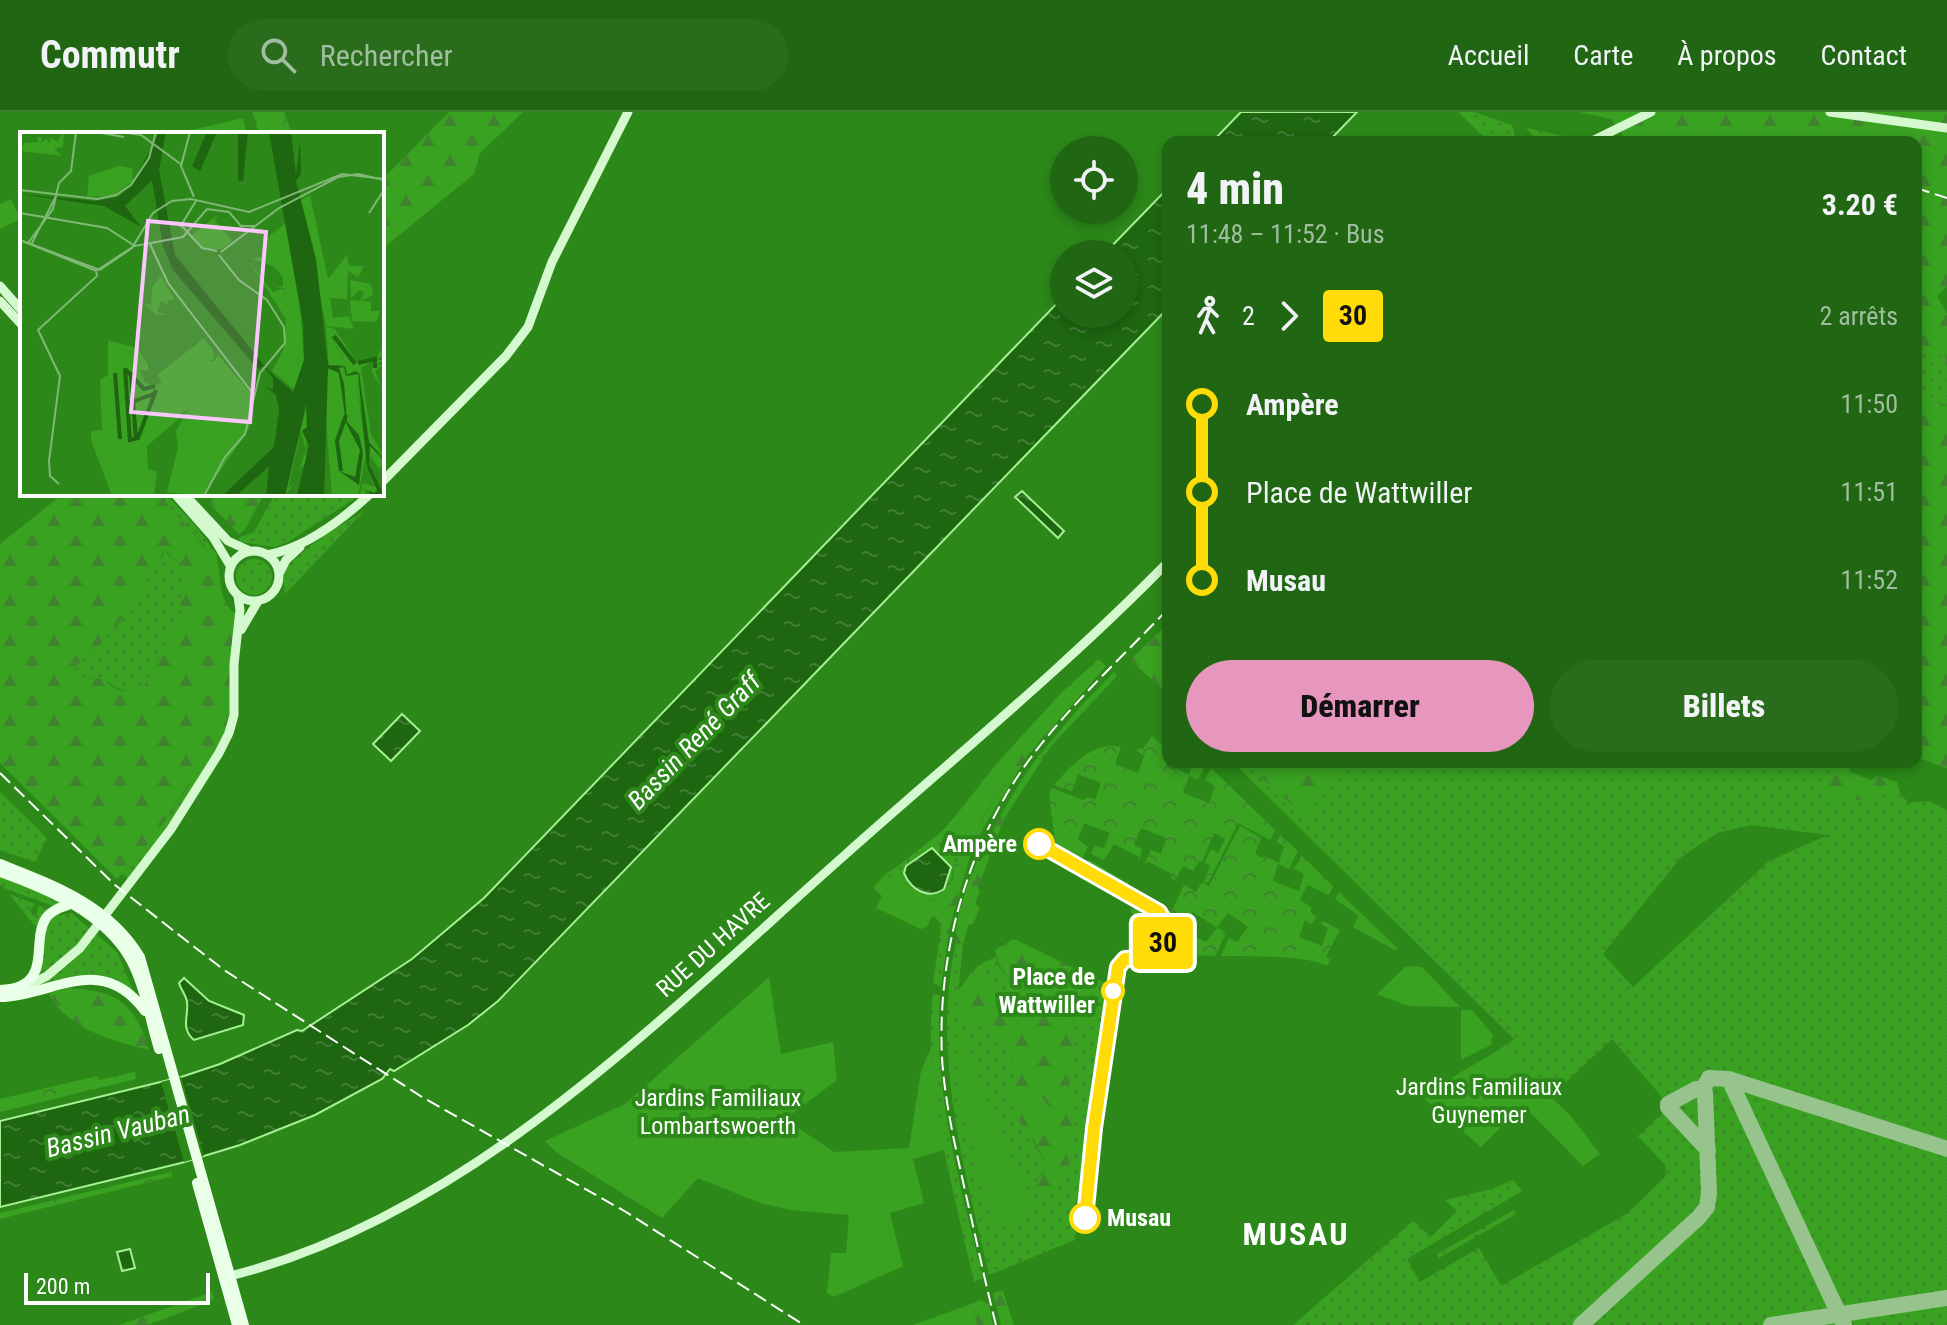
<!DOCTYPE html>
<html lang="fr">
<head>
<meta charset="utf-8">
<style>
  body { margin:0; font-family:"Roboto Condensed",sans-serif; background:#296d1c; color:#f1f3f6; height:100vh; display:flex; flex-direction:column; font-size:30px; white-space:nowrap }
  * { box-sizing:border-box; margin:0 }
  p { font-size:26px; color:#a2bea0 }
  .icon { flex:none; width:44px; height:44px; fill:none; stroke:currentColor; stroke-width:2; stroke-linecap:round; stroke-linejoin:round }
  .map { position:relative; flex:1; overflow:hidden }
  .sheet { position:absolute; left:1162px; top:24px; width:760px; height:632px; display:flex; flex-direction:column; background:#216713; border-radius:16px; box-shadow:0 4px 12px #0003 }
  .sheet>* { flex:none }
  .badge { padding:0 16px; border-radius:6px; font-size:28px; line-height:52px }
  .tools { position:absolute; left:1050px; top:24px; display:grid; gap:16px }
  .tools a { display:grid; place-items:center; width:88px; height:88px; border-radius:50%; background:#216713; box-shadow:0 4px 12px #0003; font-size:40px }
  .scale { position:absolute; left:24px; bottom:20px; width:186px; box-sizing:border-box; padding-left:8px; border:4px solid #fff; border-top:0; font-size:22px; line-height:28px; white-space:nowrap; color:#fff; -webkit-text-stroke:6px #2c8919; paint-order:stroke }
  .map>.badge { position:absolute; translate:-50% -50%; box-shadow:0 0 0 4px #fff }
  .legs { display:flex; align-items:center; gap:12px; height:88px; padding:0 24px; font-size:26px }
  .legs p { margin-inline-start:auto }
  .head { display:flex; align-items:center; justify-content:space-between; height:136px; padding:0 24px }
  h1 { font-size:44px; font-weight:800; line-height:60px }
  .primary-button { display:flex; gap:16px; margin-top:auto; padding:16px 24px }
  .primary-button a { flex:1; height:92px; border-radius:48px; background:#e797bd; color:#111; font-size:32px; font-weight:800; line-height:92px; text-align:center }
  .primary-button a+a { background:#296d1c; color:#f1f3f6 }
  ul { padding:0 24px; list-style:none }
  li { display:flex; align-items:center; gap:28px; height:88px; font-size:30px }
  li i { display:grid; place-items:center; width:12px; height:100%; margin:0 10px; background:currentColor }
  li i::after { content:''; width:20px; height:20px; margin:-10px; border:6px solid; border-radius:50%; background:#216713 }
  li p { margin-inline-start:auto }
  li:first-child i { background:linear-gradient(#0000 50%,currentColor 0) }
  li:last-child i { background:linear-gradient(currentColor 50%,#0000 0) }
  header { display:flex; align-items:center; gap:48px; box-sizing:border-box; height:112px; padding:0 40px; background:#216713; border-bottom:2px solid #3e7b33 }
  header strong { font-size:38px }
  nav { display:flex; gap:44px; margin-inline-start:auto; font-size:28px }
  .search { width:560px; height:72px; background:#296d1c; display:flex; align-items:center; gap:20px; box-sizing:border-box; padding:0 28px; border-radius:44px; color:#a2bea0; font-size:30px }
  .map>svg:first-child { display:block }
</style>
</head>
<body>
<header>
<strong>Commutr</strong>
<div class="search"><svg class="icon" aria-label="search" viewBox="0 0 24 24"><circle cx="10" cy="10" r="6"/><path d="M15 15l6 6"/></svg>Rechercher</div>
<nav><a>Accueil</a><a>Carte</a><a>À propos</a><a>Contact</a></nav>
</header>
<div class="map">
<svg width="1947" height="1213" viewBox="0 0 1947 1213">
  <defs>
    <pattern id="grass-dots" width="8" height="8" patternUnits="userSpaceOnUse" patternTransform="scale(2)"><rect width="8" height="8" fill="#39a221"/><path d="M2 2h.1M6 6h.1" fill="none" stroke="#408430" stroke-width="1.8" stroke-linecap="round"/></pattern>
    <pattern id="forest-firs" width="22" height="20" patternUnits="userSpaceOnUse" patternTransform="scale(2)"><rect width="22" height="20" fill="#39a221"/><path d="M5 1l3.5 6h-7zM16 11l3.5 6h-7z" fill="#408430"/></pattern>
    <pattern id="park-crowns" width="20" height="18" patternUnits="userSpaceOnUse" patternTransform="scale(2)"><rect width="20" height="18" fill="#39a221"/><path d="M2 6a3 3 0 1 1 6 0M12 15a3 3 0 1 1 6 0" fill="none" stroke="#408430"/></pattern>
    <pattern id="water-ripples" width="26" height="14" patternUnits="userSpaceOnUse" patternTransform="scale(2)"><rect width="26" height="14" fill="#1e6610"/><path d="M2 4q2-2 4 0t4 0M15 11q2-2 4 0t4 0" fill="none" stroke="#407d34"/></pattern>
  </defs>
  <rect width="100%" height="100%" fill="#2c8919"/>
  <!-- grass -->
  <path fill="url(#grass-dots)" fill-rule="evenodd" d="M1458,0H1474L1512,13L1515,23L1507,30H1489Z
    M1526,16L1568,25L1569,28L1541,30L1540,26L1537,28Z
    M1919,242L1947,245V293L1919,286L1920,268L1916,264Z
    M158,382H166L198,417L217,443V448L211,447L205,434Z
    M275,382H359L360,383L288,430L275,435L241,430L238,426L254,420Z
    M364,399L285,482C283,473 283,464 287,457C297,439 346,410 364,399Z
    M164,439L183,454L188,465L180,486L181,503L144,575C125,586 116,573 100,567C94,565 86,566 80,564L75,559L77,552L89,544L123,506L140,481L145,463L159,455Z
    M236 465a18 18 0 1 1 36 0a18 18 0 1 1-36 0Z
    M1114,560L1117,564L1052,633L1042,648L1037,646L1078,597Z
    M1233,650H1244L1306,705C1312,694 1320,689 1326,679C1332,670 1337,659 1343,650H1695L1699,652L1706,650H1838L1820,693L1900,681L1908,691L1929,689L1945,697L1947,699V1213H1293L1413,1109L1431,1125L1457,1099L1445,1088L1492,1077L1513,1068L1522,1079L1407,1147L1420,1170L1479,1136L1501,1174L1628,1101L1666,1064L1665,1053L1638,1024L1668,996V992L1612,927L1551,984L1500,937L1514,927ZM1752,713L1828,723L1769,749L1633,875L1603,842L1681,745L1717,721Z
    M190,672L196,674L163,723L128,767L121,762L152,727Z
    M0,680L47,726L35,750L0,738Z
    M941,720L970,744L967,755L954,752L948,786L936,790L904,770L898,754Z
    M0,765L61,788L56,795L6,777L0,772Z
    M9,782L35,792L30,798L33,804L37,801L38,793L48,797L36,815Z
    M1131,790C1154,805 1159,806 1158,835L1151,833L1153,825L1145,821L1141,813L1136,814L1137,804L1131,801Z
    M56,801L60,803L72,801L91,818L77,835L36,867L43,849L45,816Z
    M938,807L949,818L941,875L933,871L941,818Z
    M96,822L117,840L135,883L107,870L38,873L72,849Z
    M956,831L963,832L956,901H961L995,922L1019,959L1009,971L1007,983L1044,1048V1059L1039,1065L1045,1085L1075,1003L1068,986L1075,900C1084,888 1083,872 1078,858L1108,872L1075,1128L989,1163C964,1054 931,943 956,831Z
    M996,845C1000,869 1031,879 1050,890L1043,902L971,861L980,852Z
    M932,882L940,883C933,980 960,1072 983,1166L974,1170C957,1093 935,1017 931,938C930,919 932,900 932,882Z
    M1514,1098L1516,1102L1439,1146L1437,1142Z"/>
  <!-- forest -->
  <path fill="url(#forest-firs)" fill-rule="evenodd" d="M449,0H523L480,41L474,62L382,137V68Z
    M1579,0H1947V174L1937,184L1947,202V271L1946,245L1919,242L1916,264V30H1628L1611,7Z
    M1916,267L1920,268L1919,286L1947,293V656L1916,645Z
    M63,382H158L205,435L211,446L217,448C222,466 218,492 237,502L232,598L227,619L196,674L189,672L152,727L117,767L0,651V432ZM166,439L183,455L188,465L180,486L181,503L144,575C130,583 115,580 105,568L80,564L75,559L77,552L89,544L123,506L140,481L145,463L159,455L162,441Z
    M217,382H264L246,416L239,422L209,391Z
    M1168,512V582L1130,548Z
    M1099,547L1106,554L1028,643L984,715L980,711L1019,648L1009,638L1063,579Z
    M1037,646L1042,648L1005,705L978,775L980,779L975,791L980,796L973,812H969L963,832L956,831C953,780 1007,687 1037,646Z
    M1244,650H1343C1337,659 1332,670 1326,679C1320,689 1312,694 1306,705Z
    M1838,650H1848L1850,660L1871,668L1878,664L1897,670L1900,681L1819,693Z
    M954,752L967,755L949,818L885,762L898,754L904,771L936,790L948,786L945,780L953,767Z
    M1014,827L1078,858L1082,869L1095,878L1084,894L1080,893L1075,901L1068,986L1075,1003L1069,1053L1057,1073L1045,1085L1035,1073L1044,1059L1038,1052L1044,1047L1033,1026H1027L1007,983L1009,971L1018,959C1007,941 996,913 973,914L961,901L956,902L958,879L971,861L1043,902L1049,890C1023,874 1001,870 995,838Z
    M69,876C117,879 135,891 149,938C116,930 64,916 49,881Z
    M1003,1179L1014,1213H1001L993,1181Z
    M212,1180L214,1188L147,1213H119Z
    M981,1188L989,1193L993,1213H977L971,1192Z"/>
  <!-- park -->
  <path fill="url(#park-crowns)" d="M252,0H284L292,22H259Z
    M11,87L21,107L0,117V92Z
    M1152,624L1163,634L1168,627L1166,654L1173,658L1175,656L1189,663L1193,650L1206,652L1198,668L1189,664L1183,681L1209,691L1215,674L1205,668L1211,656L1275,718L1270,728L1238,711L1208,771L1203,769L1210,754L1204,751L1211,737L1218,741L1225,727L1214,721L1202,750L1199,749L1193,759L1183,754L1175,768L1171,766L1172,762L1149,750L1144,752L1151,738L1161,742L1166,726L1141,716L1134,733L1142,737L1139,750V745L1114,732L1104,748L1091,742L1095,733L1104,737L1110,721L1084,711L1078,727L1088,735L1080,751L1056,736L1049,683L1052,676L1083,688L1089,685L1095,688L1101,671L1078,662L1072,679L1054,673C1071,654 1093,629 1121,635L1115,652L1138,661L1144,644L1137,639L1139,636L1143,637Z
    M1240,714L1261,726L1255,742L1262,746L1264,744L1279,751L1284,734L1277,730L1280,723L1298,739L1289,757L1278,752L1273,769L1299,779L1304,762L1294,757L1302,744L1333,774L1329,783L1307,773L1300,788L1311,795V801L1316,805L1312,812L1305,808L1299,825L1322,834L1328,816L1321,812L1323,809L1340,818L1326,844L1330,848L1327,854C1306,842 1247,845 1221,844L1229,826L1237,830L1248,815L1228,801L1217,815L1225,820V823L1215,844L1184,843L1194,824L1206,830L1217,816L1193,800L1183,814L1190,819L1178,842H1167L1168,797L1172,798L1184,773L1196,780L1202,770L1209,774Z
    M1088,747L1126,770L1130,768L1125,777L1085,753Z
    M1339,780L1397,836L1395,838L1353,815L1359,804L1335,787Z
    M135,960L136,967L0,1000V987L97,964L99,968Z
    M171,1060L172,1064L169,1065L0,1107V1101Z"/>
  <!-- garden -->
  <path fill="#39a221" d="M243,6L247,22H174Z
    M1009,638L1019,648L980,710L984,715L970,744L941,720C966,694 984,664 1009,638Z
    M885,762L919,784L921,792L938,807L932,804L927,815L921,817L876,796L882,784L873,776Z
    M1406,854L1422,855L1460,895L1408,894L1377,882Z
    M769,865L781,942L833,930L837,968L785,1007L834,1040L909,1036L921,959L931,936L944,1038L913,1047L924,1091L890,1101L903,1154L834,1185L827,1181L831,1141H846L849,1103L791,1098L760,1091L698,1066L662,1106L556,1040L545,1029L625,992Z
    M1089,898L1093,900L1090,920L1079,918L1082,899Z
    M1461,898H1472L1493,923L1491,933L1461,948Z
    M956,921H960L1033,1096L996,1119C976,1053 956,990 956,921Z
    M1500,937L1570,1003L1600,1042L1583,1054L1523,993L1481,1035L1421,984Z
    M1038,979L1056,1007L1045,1014L1028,986Z
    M971,1192L977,1213H913Z"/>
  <!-- water -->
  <path fill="url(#water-ripples)" stroke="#a6f094" stroke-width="2" d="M1241,0H1357L1328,30H1212Z
    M1168,76V196L498,889L468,913L394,959L390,957L382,967L315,1003L240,1033L181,1051L0,1095V1009L181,965L220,952L297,918L302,919L412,847L484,786L1064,184V202H1124V142H1104Z
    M1022,379L1064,419L1058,426L1015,385Z
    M402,602L420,619L391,649L373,632Z
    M932,736L951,755L944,777C928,788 911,778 904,761L906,754Z
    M184,866L209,889L244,903L243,913L194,928C180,916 189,904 187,890C186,883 181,878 179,871Z
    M130,1137L135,1156L122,1159L117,1140Z"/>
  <!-- pier -->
  <path fill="#2c8919" d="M181,965L204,1044L184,1050L161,970Z"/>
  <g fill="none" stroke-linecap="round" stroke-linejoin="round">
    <!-- taxiway -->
    <path stroke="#96c48c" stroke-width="16" d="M1729,967L1844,1213
      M1703,977L1709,966L1729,967L1947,1037
      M1668,995L1708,1038
      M1581,1213L1699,1105L1707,1095L1709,1081L1705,981L1703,977H1696L1668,992
      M1771,1213L1947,1186"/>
    <!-- secondary -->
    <path stroke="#d5f9ce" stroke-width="9" d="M1830,0L1947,16
      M1590,30L1651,0
      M0,174L22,199
      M0,189L22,213
      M382,370L506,244L528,215L552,150L628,0
      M175,382L213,425L231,455
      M184,382L228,429L250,439
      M229 464a25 25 0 1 1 50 0a25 25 0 1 1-50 0Z
      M267,443C305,436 342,408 370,382
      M279,462L286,448L300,435
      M241,518L258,489
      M22,877L47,864L80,836L171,717L219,641L229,621L234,603V552L240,498L238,484
      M230,1164C470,1104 666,901 846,742C954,646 1067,553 1168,450"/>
    <!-- primary -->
    <path stroke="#eaffe7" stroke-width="10" d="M0,752C53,773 109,793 140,845L244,1213
      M0,760C48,777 105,801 131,848C145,874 150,908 159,937
      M0,878C55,876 30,830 46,806C53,797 64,794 74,791
      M0,885C53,884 101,839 145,899
      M197,1071L237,1213"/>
    <!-- rail -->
    <path stroke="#fff" stroke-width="2" stroke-dasharray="14 6" stroke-linecap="butt" d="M1916,76L1947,86
      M0,661L115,773L224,858L422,985L626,1100L804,1213
      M996,1213C985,1170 976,1126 966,1083C956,1038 945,992 942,946C937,839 968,730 1032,644C1072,591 1122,545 1168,497"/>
  </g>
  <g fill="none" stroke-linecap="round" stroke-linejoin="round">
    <defs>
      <path id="line-1" d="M1039,732L1159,800L1163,807L1161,845L1125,847L1118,855L1094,1016L1085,1106"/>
    </defs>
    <!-- line-1 casing -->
    <use href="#line-1" stroke="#fff" stroke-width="18"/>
    <!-- line-1 -->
    <use href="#line-1" stroke="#ffdc08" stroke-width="12"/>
  </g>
  <!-- markers -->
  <g fill="#fff" stroke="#ffdc08" stroke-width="4">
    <circle cx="1039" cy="732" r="14"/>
    <circle cx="1113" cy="879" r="10"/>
    <circle cx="1085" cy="1106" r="14"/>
  </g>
  <g text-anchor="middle" stroke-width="8" stroke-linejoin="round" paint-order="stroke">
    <!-- stop labels -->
    <g font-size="24" font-weight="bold" fill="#fff" stroke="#2c8919" text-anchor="end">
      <text x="1017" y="740">Ampère</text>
      <text x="1095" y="873">Place de<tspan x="1095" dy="28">Wattwiller</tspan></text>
      <text x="1107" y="1114" text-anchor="start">Musau</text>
    </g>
    <!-- street labels -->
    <g font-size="24" fill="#fff" stroke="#2c8919">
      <text transform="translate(713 833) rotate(-42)" y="8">RUE DU HAVRE</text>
    </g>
    <!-- park labels -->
    <g font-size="24" fill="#fff" stroke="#2c8919">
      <text x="1479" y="983">Jardins Familiaux<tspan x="1479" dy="28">Guynemer</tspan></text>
      <text x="718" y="994">Jardins Familiaux<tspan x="718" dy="28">Lombartswoerth</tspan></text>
    </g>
    <!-- water labels -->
    <g font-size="26" font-style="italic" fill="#fff" stroke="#2c8919">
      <text transform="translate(694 629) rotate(-46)" y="9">Bassin René Graff</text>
      <text transform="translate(118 1019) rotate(-14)" y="9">Bassin Vauban</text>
    </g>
    <!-- district labels -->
    <g font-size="32" font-weight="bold" letter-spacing="2" fill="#fff" stroke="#2c8919">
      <text x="1296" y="1133">MUSAU</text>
    </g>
  </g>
  <!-- overview -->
  <g transform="translate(20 20)">
    <rect width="364" height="364" fill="#2c8919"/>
    <path d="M44,0L43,15L34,17L42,24L1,19L4,11L19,10L17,5H22L21,12L26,6L30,12V6L37,9ZM314,196L337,231L356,226L364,214V222L356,228H364L355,234L364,232L355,239L362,257L352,240L353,229L341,236L351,303L362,320L364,307V325L349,303L340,238L327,234L310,201ZM88,208L117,216L128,232V239L119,237L125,250L135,254L142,250L137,243L174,214L167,221L177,237L173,270L169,276L163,272L162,284L127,314L128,337L137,340L134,364H92L71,308V299L82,298L80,248L88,243Z" fill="#39a221"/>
    <path d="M197,83L195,89L212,109L201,117H184L170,105ZM229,130L253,160L265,156L263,168L280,173L284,228L275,258L252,239L263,219L266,187ZM306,195L312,196L311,205L327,234L340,238L349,303L364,325L349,310L364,331L359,337L350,324L347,334L354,347L360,364L344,359L346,364H340L343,351L355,355L346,336L348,322L336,243L346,322L338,364H312L302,238L306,259L307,237L318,239L325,264L319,235H309ZM183,206L193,218L194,228H189L194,230L198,223L229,259L236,246L229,297L183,364L147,360L158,316L156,299L169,277L163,280V272L169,275L173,270L168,260L177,237L166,222ZM287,273L286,331L279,337L286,319L281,299L268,357L274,351L265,364Z" fill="#39a221"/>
    <path d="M99,34L112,36L113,49L94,63L67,65L69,44ZM290,63L308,147L327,123L329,134H344L338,145L328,139L327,167L310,166L313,186L329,184L334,197L306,194L281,68ZM265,92L274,136L280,173L262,168L266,156H256L263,154V145L253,134L232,127L245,124V107Z" fill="#39a221"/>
    <path d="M141,144L155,168H148V173L141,169L137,180L147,183H137L123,171L131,173L132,155ZM330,148L351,152L353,163L340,169L344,161L340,158L331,166ZM330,168L351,170V179H360L356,190L332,189Z" fill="#39a221"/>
    <path d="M139,0H146L139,38L155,123L247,237L273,260L284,228L283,192L249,0H271L276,43L280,9L281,42L276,49L296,127L308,233L325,234L327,243L335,239L339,241L349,310L364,328L350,314L349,333L364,364L352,362L342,356L354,361L358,358L347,335L338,242L326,244L324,235L319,236L324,252L327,290L339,303L343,321L339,353L319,339L335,345L340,318L326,291L319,241L308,236L304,364H277L289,313L282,299L287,295L286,272L265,364H246L249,334L216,364H202L254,315L259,278L256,263L245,254L253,258V246L243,234L238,237L153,138L143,114L132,48L105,74L121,95L84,74L0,62L76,69L98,65L112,53ZM187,0H197L180,39L172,34ZM218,0H228L223,49H218Z" fill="#1e6610"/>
    <path fill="none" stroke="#1e6610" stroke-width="4" d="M314,204L335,232M338,231L355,227V236M105,236L110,310M105,237L124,257L135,254M111,240L116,308M95,241L100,307M107,272L136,261M110,308L118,306L136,258M349,336L362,364M321,339L317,309L326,283"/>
    <path fill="none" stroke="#80b875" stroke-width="2" d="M76,0L104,5M103,0L121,3L162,33M170,0L161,34L174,65M0,58L77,67L96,63L111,53L129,26L136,0M0,81L87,96L115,114L163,105L187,77L209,80L221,94H234M349,81L364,58M160,92L182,116L197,119M160,95L176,69M0,108L76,139L114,114M0,108L80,138L112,116L133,81L152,69L171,67L229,80L322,42L364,47M8,111L33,77L39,51L51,39L56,0M130,112L148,151L234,263M11,113L37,62M201,120L259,76L318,45L338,42L364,48M39,352L30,344L29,329L40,244L18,198L77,144L76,138M184,364L205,325L225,302L240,241L265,211L264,195L247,168L219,148L199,123"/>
    <path fill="#fec6ff" fill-opacity="0.15" stroke="#fec6ff" stroke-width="4" d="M128,89L246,100L230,290L111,280Z"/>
    <rect width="364" height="364" fill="none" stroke="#fff" stroke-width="4"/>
  </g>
</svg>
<div class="tools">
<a><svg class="icon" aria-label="locate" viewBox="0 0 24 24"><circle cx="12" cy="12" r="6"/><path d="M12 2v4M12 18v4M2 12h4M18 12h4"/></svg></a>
<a><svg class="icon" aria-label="layers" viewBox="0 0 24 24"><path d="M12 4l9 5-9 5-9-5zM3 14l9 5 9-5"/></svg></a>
</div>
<div class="scale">200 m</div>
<b class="badge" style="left:1163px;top:831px;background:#ffdc08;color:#111">30</b>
<section class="sheet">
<div class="head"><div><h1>4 min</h1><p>11:48 – 11:52 · Bus</p></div><b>3.20 €</b></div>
<div class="legs"><svg class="icon" aria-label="walk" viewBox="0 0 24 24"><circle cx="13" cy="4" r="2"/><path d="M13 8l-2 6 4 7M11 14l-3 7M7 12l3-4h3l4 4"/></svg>2<svg class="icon" aria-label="forward" viewBox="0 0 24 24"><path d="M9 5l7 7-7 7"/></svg><b class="badge" style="background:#ffdc08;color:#111">30</b><p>2 arrêts</p></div>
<ul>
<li><i style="color:#ffdc08"></i><b>Ampère</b><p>11:50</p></li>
<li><i style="color:#ffdc08"></i><span>Place de Wattwiller</span><p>11:51</p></li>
<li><i style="color:#ffdc08"></i><b>Musau</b><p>11:52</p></li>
</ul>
<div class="primary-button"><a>Démarrer</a><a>Billets</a></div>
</section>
</div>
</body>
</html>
